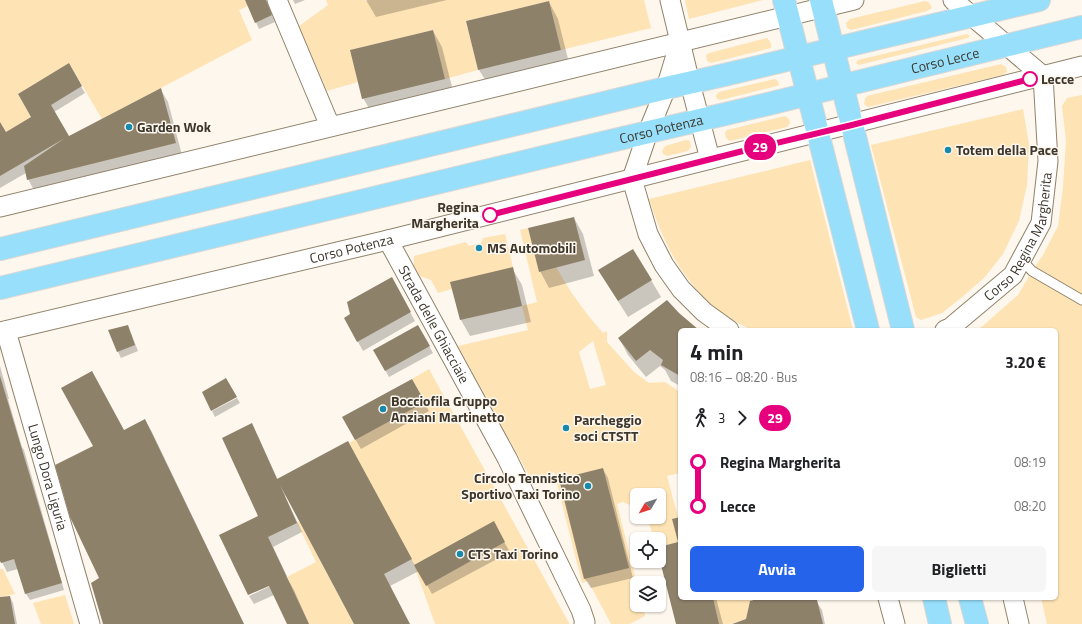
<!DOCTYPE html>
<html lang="it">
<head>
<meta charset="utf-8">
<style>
  body { margin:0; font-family:"Titillium Web",sans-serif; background:#f6f6f6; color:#202124; height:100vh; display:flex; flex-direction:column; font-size:15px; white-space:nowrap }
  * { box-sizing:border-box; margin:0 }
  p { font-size:13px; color:#757577 }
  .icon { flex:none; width:22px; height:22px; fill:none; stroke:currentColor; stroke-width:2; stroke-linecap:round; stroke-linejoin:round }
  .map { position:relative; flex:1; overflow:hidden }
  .drawer { position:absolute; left:678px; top:328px; width:380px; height:272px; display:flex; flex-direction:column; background:#fff; border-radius:6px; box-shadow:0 1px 3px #0004 }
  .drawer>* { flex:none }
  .badge { padding:0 8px; border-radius:13px; font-size:14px; line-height:26px }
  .needle { width:26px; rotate:231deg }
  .fabs { position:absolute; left:630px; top:488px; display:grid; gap:8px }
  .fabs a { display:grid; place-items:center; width:36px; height:36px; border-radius:6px; background:#fff; box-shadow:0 1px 3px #0004; font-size:20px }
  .map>.badge { position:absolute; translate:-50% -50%; box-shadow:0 0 0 2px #fff }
  .legs { display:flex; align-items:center; gap:6px; height:44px; padding:0 12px; font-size:13px }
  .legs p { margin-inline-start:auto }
  .headline { display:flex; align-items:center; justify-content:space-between; height:68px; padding:0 12px }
  h1 { font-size:22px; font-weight:700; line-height:30px }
  .cta { display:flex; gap:8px; margin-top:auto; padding:8px 12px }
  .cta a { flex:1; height:46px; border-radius:6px; background:#2563eb; color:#fff; font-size:16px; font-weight:700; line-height:46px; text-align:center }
  .cta a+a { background:#f6f6f6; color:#202124 }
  ul { padding:0 12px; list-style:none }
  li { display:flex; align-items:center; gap:14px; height:44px; font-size:15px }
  li i { display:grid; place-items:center; width:6px; height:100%; margin:0 5px; background:currentColor }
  li i::after { content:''; width:10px; height:10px; margin:-5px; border:3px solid; border-radius:50%; background:#fff }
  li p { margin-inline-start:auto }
  li:first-child i { background:linear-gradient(#0000 50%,currentColor 0) }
  li:last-child i { background:linear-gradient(currentColor 50%,#0000 0) }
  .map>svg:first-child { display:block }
</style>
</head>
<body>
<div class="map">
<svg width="1082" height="624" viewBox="0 0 1082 624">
  <rect width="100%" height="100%" fill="#fdf7ed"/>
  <!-- green -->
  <path fill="#fee3b5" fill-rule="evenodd" d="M0,0H245L248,6L239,10L252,40L102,119L69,63L18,94L31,117L6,132L0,122Z
    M326,0H365L366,1L370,0H644L651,28L561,50L549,1L466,21L478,70L445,79L433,30L351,50L358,82L327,91L299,26L328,5Z
    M685,0H763L689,19Z
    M925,1C930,2 930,4 932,8L927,11L851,30L847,28L846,23L850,19Z
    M967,34L970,36L968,38L859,65L856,63L858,60Z
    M767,38C770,41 772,44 771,48L711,63L707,61L706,55L709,53Z
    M1001,64L1006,67L1007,72L1003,75L868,107L864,104L865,99L867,96Z
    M775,79L778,81L779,85L777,86L721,100L717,99L716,95L719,92Z
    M1082,95V624H1047L1041,598H1056V330H978L1018,295L1032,271L1043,255L1058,226L1063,187L1066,141L1062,106L1067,98Z
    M1023,109L1029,144L1027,185L1019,221L1003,254L984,278L961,298L942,313L921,320L916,317L871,145Z
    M785,116L789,119L790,123L787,127L730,141L726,138L725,133L727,130Z
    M686,140L690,141L691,147L688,151L667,156L663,154L662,151L665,146Z
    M810,160L853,330H753C739,324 724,316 713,306C708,302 704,297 700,293C674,265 661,235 649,199Z
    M528,228L539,271L556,267L571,292L587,314L603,333L607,331V342L634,372L649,383L665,382L680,392V473L667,476L678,517L672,519L678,542L659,547V539H654L647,517H659V495H637V508L623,502L617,504L637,584V605H642L645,616L630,624H611L588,581L582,583L554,472L533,483L458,346L528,330L522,306L537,302L520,230ZM593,341L606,385L590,389L579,352Z
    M505,234L513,267L452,289L438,293L431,280L420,276L414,266V256L466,242L469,246L481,243L483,238Z
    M429,369L569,623V624H435L414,565L349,443L424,402L412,379Z
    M299,521L354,624H309L287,577L316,562L297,523Z
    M0,569H3L15,594L0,597Z
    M65,595L74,624H41L33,603Z
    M713,598H761L750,601L746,619L730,624H719Z"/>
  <!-- shadow -->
  <path fill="#0003" d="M246,0H266L275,22L259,29Z
    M293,0H305L295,4Z
    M366,0H447L376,17Z
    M549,2L558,19L570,67L489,86L479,70L467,22Z
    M433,31L442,47L454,95L373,115L363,98Z
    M68,65L85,93L54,112L69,137L161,90L168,102L182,155L35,192L28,179L26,173L0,188V124L5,133L33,117Z
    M574,218L583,234L594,276L549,288L540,271Z
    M512,268L522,285L531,322L470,336L461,320L452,283Z
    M599,271L651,280L661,297L628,317Z
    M391,278L415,321L363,351L345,318L351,315Z
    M678,314L697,330H680V386L671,381L665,370L660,366L646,377L628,355L619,338Z
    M418,326L433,353L389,377L374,350Z
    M110,330L131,333L138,351L121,358L118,352Z
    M0,366L9,399H8L22,447L24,450L64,590L30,600L26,594L18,569L7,572L0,558Z
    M412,380L429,411L361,449L343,418Z
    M237,398L240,403L215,417L212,411Z
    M145,420L152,432L244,624H104L101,579L124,431Z
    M257,434L278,480L354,454L415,566L493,523L510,552L432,594L419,571L390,586L409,624H355L287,495L285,496L302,532L273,547L287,576L249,594L260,516Z
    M603,469L608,478L633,578L591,588L585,579L560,480Z
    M680,518V598H716L723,624H677L659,553V548L679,543Z
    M287,578L294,590L309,624H288L274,595L254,604L249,596Z
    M10,597L13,603L17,624H0V598Z
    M762,598H813L816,601L822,610L825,624H734L747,620Z"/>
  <!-- building -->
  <path fill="#8e816a" d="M245,0H266L272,15L255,23Z
    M549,1L561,50L478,70L466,21Z
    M433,30L445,79L362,99L350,50Z
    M69,63L82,86L51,105L69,136L161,88L176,143L27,180L24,166L65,138L0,176V122L6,132L31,117L18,94Z
    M574,217L585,260L539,272L528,228Z
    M633,249L652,280L618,301L598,270Z
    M513,267L522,306L460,320L450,282Z
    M392,277L411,312L357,342L344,318L350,314L347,302Z
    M667,300L679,313L699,330H680V376L661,365L663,360L650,350L636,361L618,338Z
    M128,325L135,345L117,352L108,330Z
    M418,325L430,346L385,371L373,350Z
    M92,371L124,430L145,419L244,624H103L91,583L99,578L70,517L55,465L93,446L61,388Z
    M0,376L62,583L25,594L14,559L1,563L0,561Z
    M226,378L237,397L211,411L202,392Z
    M412,379L425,402L355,440L342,417Z
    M252,423L277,479L348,441L412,559L384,574L410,624H354L280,485L297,523L268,537L309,624H287L269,586L248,595L219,535L258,516L222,438Z
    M603,468L629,568L584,579L559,479Z
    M680,517V598H713L719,624H676L659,557V547L678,542L672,519Z
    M494,521L505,542L426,586L414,565Z
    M10,596L15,624H0V597Z
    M761,598H814L817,600L823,624H732L746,619L750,601Z"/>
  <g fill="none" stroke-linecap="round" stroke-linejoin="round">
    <defs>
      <path id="service" d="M1021,259L1032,271L1082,300"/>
      <g id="minor">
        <path d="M277,0L330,126"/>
        <path d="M670,0L690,83L710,159"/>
        <path d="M680,42L666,88L648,132L632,179L648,234L664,265L681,289L704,312L729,330"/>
        <path d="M0,207L854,0"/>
        <path id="s1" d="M388,240L507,458L581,610L585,622L584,624"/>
        <path id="s2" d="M945,330L950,328L1013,275L1041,223L1048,161L1043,76L953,0"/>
        <path id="s3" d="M6,331L90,624"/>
        <path id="s4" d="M0,332L388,240L1082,66"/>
        <path d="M888,598L895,624"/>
        <path d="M1013,598L1019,624"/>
      </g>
      <g id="primary">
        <path d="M784,0L868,330"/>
        <path d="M821,0L903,330"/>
        <path d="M0,249L666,88L724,75L1039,0"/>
        <path id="s5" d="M0,288L602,143L768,104L1082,27"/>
        <path d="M934,598L940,624"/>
        <path d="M970,598L977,624"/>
      </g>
    </defs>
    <!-- service casing -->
    <use href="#service" stroke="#91836c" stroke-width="11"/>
    <!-- minor casing -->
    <use href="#minor" stroke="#91836c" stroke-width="21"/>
    <!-- primary casing -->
    <use href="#primary" stroke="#d8d7d5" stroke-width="24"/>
    <!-- service -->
    <use href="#service" stroke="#fff" stroke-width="9"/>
    <!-- minor -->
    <use href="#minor" stroke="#fff" stroke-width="19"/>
    <!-- primary -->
    <use href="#primary" stroke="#97dffa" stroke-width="22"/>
  </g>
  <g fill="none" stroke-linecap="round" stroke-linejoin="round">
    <defs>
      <path id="line-1" d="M490,215L739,152L852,125L1030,79"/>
    </defs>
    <!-- line-1 casing -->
    <use href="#line-1" stroke="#fff" stroke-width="9"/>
    <!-- line-1 -->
    <use href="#line-1" stroke="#e6007e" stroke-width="6"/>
  </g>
  <!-- markers -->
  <g fill="#fff" stroke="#e6007e" stroke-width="2">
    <circle cx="1030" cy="79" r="7"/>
    <circle cx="490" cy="215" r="7"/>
  </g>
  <g fill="#1789ae" stroke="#fdf7ed" stroke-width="1.5">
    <circle cx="129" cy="127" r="4"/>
    <circle cx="948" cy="150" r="4"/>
    <circle cx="479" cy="248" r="4"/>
    <circle cx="383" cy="409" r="4"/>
    <circle cx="566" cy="428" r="4"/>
    <circle cx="588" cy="486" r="4"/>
    <circle cx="460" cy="554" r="4"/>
  </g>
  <g text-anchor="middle" stroke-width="3" stroke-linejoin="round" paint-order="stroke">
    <!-- street labels -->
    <g font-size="14" fill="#3c362c" stroke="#fdf7ed">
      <text dy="5" stroke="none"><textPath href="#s5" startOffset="972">Corso Lecce</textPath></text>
      <text dy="5" stroke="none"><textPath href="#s5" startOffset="680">Corso Potenza</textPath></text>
      <text dy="5" stroke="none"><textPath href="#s2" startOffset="125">Corso Regina Margherita</textPath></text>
      <text dy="5" stroke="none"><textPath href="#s4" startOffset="361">Corso Potenza</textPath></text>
      <text dy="5" stroke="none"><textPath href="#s1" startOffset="96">Strada delle Ghiacciaie</textPath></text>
      <text dy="5" stroke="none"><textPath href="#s3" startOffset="152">Lungo Dora Liguria</textPath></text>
    </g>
    <!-- stop labels -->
    <g font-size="14" font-weight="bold" fill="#3c362c" stroke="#fdf7ed" text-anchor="start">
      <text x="1041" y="84">Lecce</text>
      <text x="479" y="212" text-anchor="end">Regina<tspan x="479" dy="16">Margherita</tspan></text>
    </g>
    <!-- poi labels -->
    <g font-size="14" font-weight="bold" fill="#3c362c" stroke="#fdf7ed" text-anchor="start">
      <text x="137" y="132">Garden Wok</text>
      <text x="956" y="155">Totem della Pace</text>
      <text x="487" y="253">MS Automobili</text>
      <text x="391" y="406">Bocciofila Gruppo<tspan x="391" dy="16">Anziani Martinetto</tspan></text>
      <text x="574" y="425">Parcheggio<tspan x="574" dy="16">soci CTSTT</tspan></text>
      <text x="580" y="483" text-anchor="end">Circolo Tennistico<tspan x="580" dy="16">Sportivo Taxi Torino</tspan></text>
      <text x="468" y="559">CTS Taxi Torino</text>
    </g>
  </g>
</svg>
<div class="fabs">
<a><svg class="needle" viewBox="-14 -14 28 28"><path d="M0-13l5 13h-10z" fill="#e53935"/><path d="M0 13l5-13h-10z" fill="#757577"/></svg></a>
<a><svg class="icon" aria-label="locate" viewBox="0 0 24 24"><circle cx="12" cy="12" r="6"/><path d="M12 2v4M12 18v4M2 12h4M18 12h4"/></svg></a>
<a><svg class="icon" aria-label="layers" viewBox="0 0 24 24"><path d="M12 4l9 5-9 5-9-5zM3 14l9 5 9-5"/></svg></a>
</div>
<b class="badge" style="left:760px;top:147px;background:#e6007e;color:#fff">29</b>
<section class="drawer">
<div class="headline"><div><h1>4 min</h1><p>08:16 – 08:20 · Bus</p></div><b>3.20 €</b></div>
<div class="legs"><svg class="icon" aria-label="walk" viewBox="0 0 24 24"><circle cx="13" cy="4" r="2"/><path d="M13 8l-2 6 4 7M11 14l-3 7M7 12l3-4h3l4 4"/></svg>3<svg class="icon" aria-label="forward" viewBox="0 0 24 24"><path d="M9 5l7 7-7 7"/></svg><b class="badge" style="background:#e6007e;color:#fff">29</b></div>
<ul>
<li><i style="color:#e6007e"></i><b>Regina Margherita</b><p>08:19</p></li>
<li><i style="color:#e6007e"></i><b>Lecce</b><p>08:20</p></li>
</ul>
<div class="cta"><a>Avvia</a><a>Biglietti</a></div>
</section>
</div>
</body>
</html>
